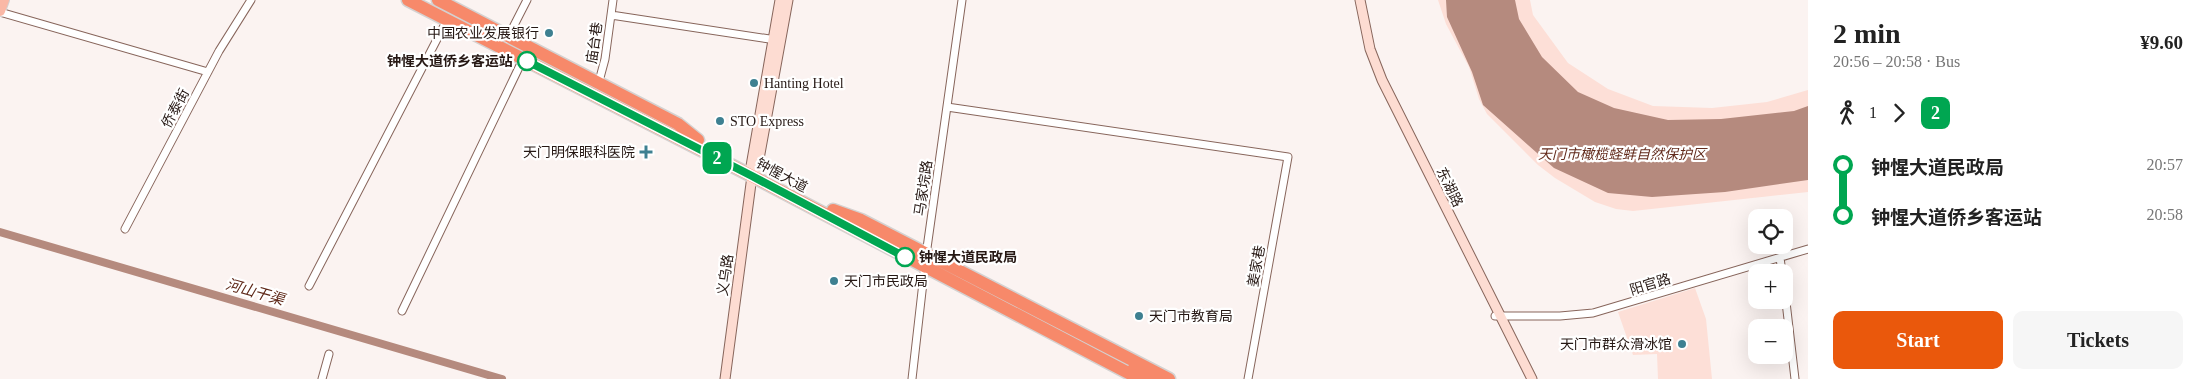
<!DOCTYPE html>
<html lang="en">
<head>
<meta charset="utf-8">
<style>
  body { margin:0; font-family:"Times New Roman","Noto Sans SC",serif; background:#f6f6f6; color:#222; height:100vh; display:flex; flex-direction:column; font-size:19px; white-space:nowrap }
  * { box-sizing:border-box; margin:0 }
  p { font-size:16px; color:#767676 }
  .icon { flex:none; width:28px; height:28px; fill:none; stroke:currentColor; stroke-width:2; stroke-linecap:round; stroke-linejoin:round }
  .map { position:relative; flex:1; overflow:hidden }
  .panel { display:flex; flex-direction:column; background:#fff; width:400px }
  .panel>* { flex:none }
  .badge { padding:0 10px; border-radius:8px; font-size:18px; line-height:32px }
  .fabs { position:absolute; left:1748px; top:209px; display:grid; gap:10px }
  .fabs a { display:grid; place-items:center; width:45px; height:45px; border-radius:10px; background:#fff; box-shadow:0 5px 20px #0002; font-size:25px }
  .map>.badge { position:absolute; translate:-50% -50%; box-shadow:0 0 0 2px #fff }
  .legs { display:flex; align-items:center; gap:8px; height:55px; padding:0 25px; font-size:16px }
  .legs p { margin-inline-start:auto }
  .summary { display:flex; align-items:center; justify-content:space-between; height:85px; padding:0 25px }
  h1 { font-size:28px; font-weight:600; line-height:38px }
  .button { display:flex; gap:10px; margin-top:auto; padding:10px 25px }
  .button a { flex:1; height:58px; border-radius:10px; background:#ea580c; color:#fff; font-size:20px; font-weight:600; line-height:58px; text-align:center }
  .button a+a { background:#f6f6f6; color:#222 }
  ul { padding:0 25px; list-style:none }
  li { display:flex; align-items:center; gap:18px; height:50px; font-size:19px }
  li i { display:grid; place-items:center; width:8px; height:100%; margin:0 6px; background:currentColor }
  li i::after { content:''; width:12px; height:12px; margin:-6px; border:4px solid; border-radius:50%; background:#fff }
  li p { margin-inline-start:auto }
  li:first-child i { background:linear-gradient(#0000 50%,currentColor 0) }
  li:last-child i { background:linear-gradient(currentColor 50%,#0000 0) }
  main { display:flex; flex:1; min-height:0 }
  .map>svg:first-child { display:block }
</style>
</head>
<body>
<main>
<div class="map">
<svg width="1808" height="379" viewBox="0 0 1808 379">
  <rect width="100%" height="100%" fill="#fbf3f1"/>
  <!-- green -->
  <path fill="#fddfd7" d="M1438,0H1530L1533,15L1568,63L1608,89L1653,106L1712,108L1767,102L1808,90V192L1633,211L1616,209L1595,202L1555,178L1538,165L1487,114L1479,99L1469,67L1446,24Z
    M1695,288L1706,319L1712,379H1658L1657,354L1633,355L1618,312Z"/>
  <!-- water -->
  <path fill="#b58a7e" d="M1446,0H1515L1519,19L1542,57L1578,92L1614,108L1668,120L1721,119L1794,111L1808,106V180L1725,192L1652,197L1608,193L1554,168L1483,105L1472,72L1447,17Z"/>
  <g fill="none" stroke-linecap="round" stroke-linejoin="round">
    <!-- canal -->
    <path stroke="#b58a7e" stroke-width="8" d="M0,232L502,379"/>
    <defs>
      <path id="street" d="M0,12L208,72
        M611,15L776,40
        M507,39L527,0
        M598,85L605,59L613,0
        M947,107L1288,157L1248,379
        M125,229L219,51L251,0
        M926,255L962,0
        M1780,258L1782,272
        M1784,285L1795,379
        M309,286L447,20
        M402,311L523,59
        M1495,316H1560L1593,313L1808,249
        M322,379L329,354
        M912,379L925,265"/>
      <path id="secondary" d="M1360,0L1370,49L1382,80L1532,379
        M752,176L757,170L788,0
        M725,379L752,176L751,166L780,0"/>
      <path id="primary" d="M0,11L4,0"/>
      <path id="highway" d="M408,0L752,176L1140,379
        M438,0L678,124L698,140
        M833,210L861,220L1169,379
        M1134,368L1156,379"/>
    </defs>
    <!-- street casing -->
    <use href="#street" stroke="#87655b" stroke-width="9"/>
    <!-- secondary casing -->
    <use href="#secondary" stroke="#87655b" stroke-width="11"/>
    <!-- primary casing -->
    <use href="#primary" stroke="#d4d1d0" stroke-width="12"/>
    <!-- highway casing -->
    <use href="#highway" stroke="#d4d1d0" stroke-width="15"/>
    <!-- street -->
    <use href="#street" stroke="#fff" stroke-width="7"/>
    <!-- secondary -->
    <use href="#secondary" stroke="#fddcd2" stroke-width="9"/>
    <!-- primary -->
    <use href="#primary" stroke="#fab8a6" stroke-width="10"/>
    <!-- highway -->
    <use href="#highway" stroke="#f7896a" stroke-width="12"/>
  </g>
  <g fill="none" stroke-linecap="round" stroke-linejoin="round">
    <defs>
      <path id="line-1" d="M527,61L752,176L905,257"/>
    </defs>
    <!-- line-1 casing -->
    <use href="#line-1" stroke="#fff" stroke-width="11"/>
    <!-- line-1 -->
    <use href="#line-1" stroke="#00a651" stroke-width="8"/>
  </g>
  <!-- markers -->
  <g fill="#3e8091" stroke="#fff" stroke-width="2">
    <circle cx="549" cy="33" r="5"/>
    <circle cx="754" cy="83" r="5"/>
    <circle cx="720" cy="121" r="5"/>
    <path d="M643.5 144.5h5v5h5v5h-5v5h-5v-5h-5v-5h5z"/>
    <circle cx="834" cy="281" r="5"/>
    <circle cx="1139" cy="316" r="5"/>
    <circle cx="1682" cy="344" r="5"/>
  </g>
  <g fill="#fff" stroke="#00a651" stroke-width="2.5">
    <circle cx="527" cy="61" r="9"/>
    <circle cx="905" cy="257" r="9"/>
  </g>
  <g text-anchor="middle" stroke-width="4.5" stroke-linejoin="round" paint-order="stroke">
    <!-- poi labels -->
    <g font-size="14" fill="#261814" stroke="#fff" text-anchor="start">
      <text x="539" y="38" text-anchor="end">中国农业发展银行</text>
      <text x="764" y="88">Hanting Hotel</text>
      <text x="730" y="126">STO Express</text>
      <text x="635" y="157" text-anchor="end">天门明保眼科医院</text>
      <text x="844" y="286">天门市民政局</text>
      <text x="1149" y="321">天门市教育局</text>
      <text x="1672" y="349" text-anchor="end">天门市群众滑冰馆</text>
    </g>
    <!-- street labels -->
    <g font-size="14" fill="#261814" stroke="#fff">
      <text transform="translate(594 43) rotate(-82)" y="5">庙台巷</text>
      <text transform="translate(175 108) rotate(-62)" y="5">侨泰街</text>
      <text transform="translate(782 175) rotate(28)" y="5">钟惺大道</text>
      <text transform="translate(1450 187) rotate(64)" y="5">东湖路</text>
      <text transform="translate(923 188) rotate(-82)" y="5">马家垸路</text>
      <text transform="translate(1256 266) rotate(-80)" y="5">姜家巷</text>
      <text transform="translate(725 275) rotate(-82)" y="5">义乌路</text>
      <text transform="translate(1650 284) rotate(-17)" y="5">阳官路</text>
    </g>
    <!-- stop labels -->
    <g font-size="14" font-weight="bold" fill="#261814" stroke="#fff" text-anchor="end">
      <text x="513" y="66">钟惺大道侨乡客运站</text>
      <text x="919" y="262" text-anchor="start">钟惺大道民政局</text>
    </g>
    <!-- park labels -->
    <g font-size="14" font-style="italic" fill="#632b1c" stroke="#fff">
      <text x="1622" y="159">天门市橄榄蛏蚌自然保护区</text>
    </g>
    <!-- water labels -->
    <g font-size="15" font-style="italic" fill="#5e2717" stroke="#fff">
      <text transform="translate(255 292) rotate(16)" y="5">河山干渠</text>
    </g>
  </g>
</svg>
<div class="fabs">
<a><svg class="icon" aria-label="locate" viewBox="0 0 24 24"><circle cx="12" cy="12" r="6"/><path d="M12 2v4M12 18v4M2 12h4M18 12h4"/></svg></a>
<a>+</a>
<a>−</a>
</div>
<b class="badge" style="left:717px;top:158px;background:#00a651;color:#fff">2</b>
</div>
<section class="panel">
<div class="summary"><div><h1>2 min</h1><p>20:56 – 20:58 · Bus</p></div><b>¥9.60</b></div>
<div class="legs"><svg class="icon" aria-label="walk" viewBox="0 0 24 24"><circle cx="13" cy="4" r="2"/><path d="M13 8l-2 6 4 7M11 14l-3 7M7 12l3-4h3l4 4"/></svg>1<svg class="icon" aria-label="forward" viewBox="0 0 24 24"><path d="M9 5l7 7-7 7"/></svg><b class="badge" style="background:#00a651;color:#fff">2</b></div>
<ul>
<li><i style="color:#00a651"></i><b>钟惺大道民政局</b><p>20:57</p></li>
<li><i style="color:#00a651"></i><b>钟惺大道侨乡客运站</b><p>20:58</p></li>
</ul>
<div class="button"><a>Start</a><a>Tickets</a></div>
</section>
</main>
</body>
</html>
